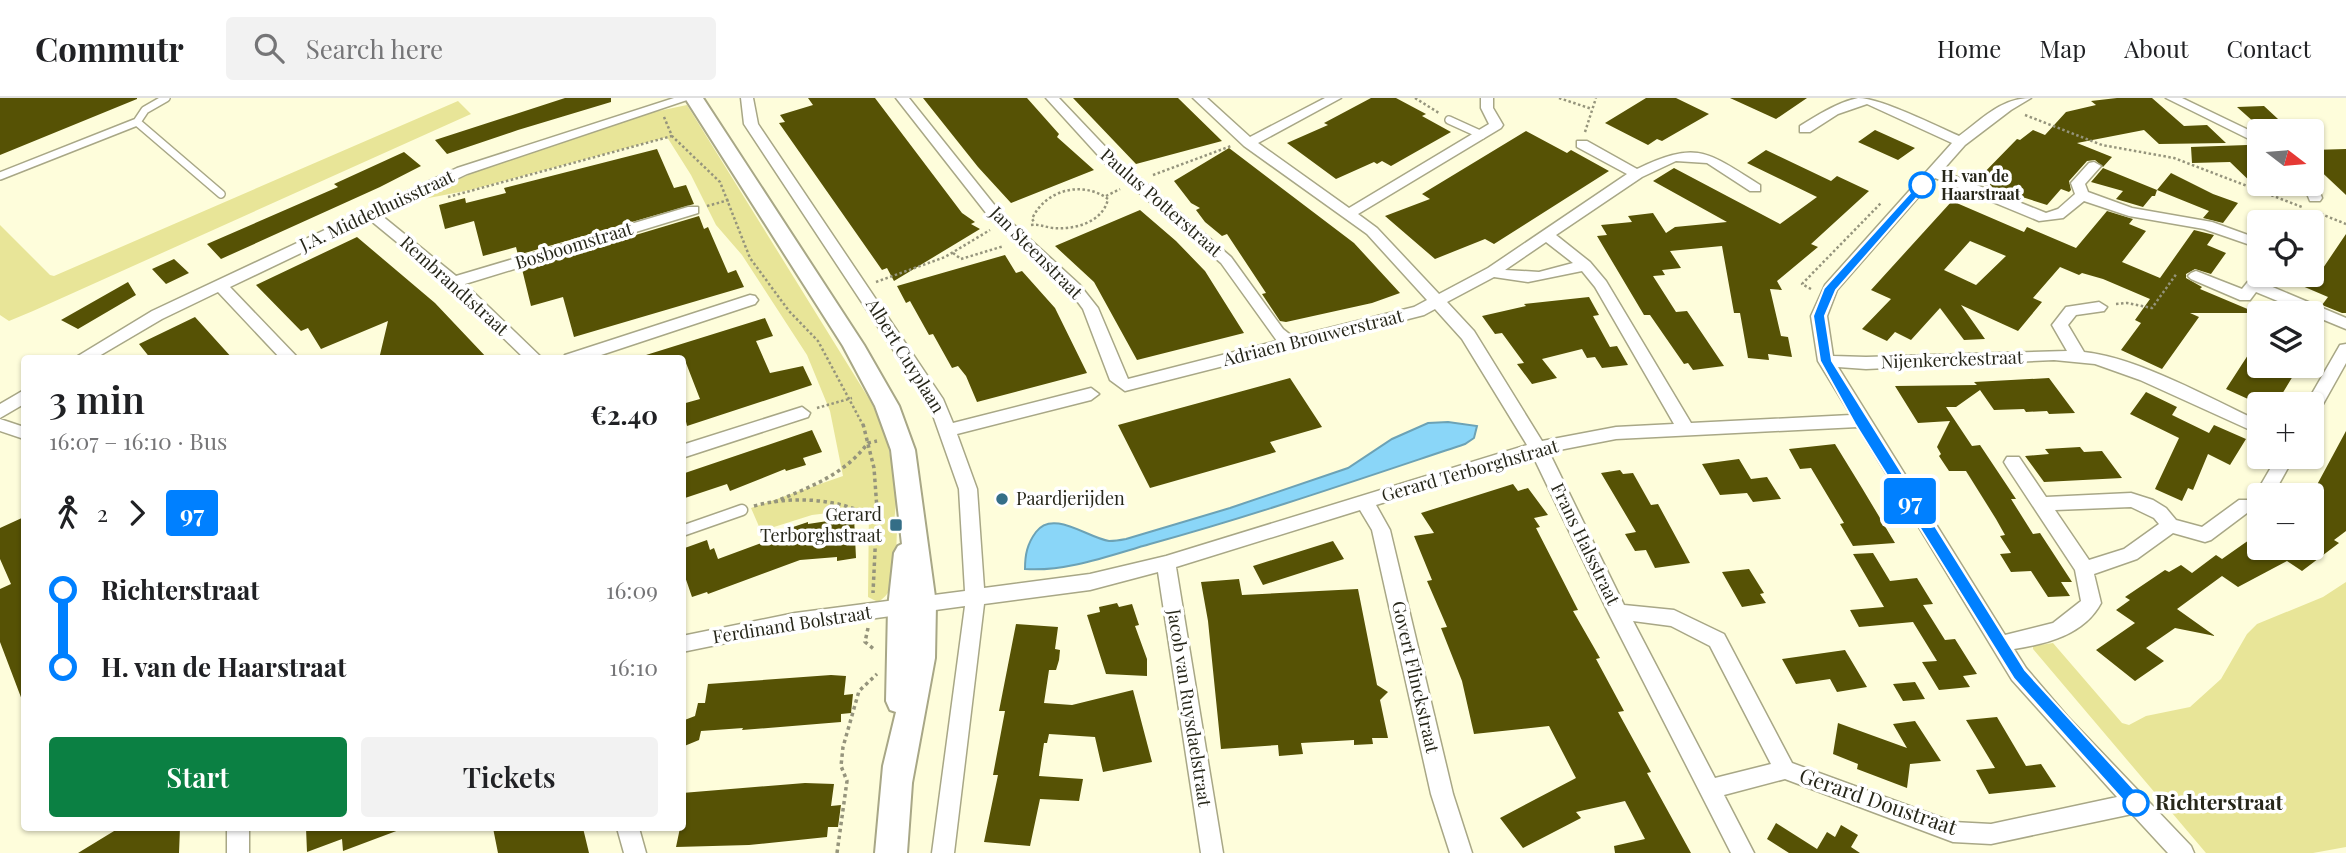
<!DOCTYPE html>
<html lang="en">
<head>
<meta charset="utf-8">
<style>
  body { margin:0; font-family:"Playfair Display",serif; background:#f2f2f2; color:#202124; height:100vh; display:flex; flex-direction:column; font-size:26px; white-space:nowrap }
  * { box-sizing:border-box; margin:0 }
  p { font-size:23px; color:#757577 }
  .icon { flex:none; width:38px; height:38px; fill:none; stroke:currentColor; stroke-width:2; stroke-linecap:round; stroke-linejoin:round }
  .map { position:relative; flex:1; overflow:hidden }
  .panel { position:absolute; left:21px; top:257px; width:665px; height:476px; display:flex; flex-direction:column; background:#fff; border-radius:7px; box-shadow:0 2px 5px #0004 }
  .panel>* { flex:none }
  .badge { padding:0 14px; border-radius:5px; font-size:24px; line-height:46px }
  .needle { width:46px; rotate:106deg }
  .fabs { position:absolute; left:2247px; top:21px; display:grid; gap:14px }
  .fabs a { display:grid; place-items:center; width:77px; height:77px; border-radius:7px; background:#fff; box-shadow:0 2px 5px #0004; font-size:35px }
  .map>.badge { position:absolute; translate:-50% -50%; box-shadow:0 0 0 4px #fff }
  .legs { display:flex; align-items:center; gap:10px; height:77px; padding:0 28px; font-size:23px }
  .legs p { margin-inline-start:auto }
  .head { display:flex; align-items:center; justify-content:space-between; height:119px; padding:0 28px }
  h1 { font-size:38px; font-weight:600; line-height:52px }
  .primary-button { display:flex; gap:14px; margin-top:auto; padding:14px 28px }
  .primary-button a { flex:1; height:80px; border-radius:7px; background:#0b8043; color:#fff; font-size:28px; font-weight:600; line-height:80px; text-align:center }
  .primary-button a+a { background:#f2f2f2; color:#202124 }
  ul { padding:0 28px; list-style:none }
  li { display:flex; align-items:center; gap:24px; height:77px; font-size:26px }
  li i { display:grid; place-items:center; width:10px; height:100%; margin:0 9px; background:currentColor }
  li i::after { content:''; width:18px; height:18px; margin:-9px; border:5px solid; border-radius:50%; background:#fff }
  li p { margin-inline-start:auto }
  li:first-child i { background:linear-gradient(#0000 50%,currentColor 0) }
  li:last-child i { background:linear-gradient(currentColor 50%,#0000 0) }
  header { display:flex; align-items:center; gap:42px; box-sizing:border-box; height:98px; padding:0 35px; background:#fff; border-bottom:2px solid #e0e0e0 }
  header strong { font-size:33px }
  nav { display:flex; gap:38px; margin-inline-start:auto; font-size:24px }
  .search { width:490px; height:63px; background:#f2f2f2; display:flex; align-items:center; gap:18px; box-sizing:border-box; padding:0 24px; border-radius:7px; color:#757577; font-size:26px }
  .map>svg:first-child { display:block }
</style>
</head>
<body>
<header>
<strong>Commutr</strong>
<div class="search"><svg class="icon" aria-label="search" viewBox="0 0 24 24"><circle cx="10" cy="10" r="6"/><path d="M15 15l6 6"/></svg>Search here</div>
<nav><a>Home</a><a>Map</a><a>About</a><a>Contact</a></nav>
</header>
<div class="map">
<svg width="2346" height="755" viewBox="0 0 2346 755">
  <rect width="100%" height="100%" fill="#fefddb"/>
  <!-- green -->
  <path fill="#e8e598" d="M458,3L471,16L33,213L9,223L0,217V127L50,177L54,178Z
    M687,7L871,304L885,334L900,405L896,406L893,433L897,434C895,458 901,491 878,504L868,499L869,410L812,417L761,433L751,410L843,378L830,313L807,257L742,157L716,127L691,77L667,39L470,92L403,105L513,58L649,15Z
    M2346,484V749L2313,755H2206L2033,551V548L2053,545L2122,625L2129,627L2146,618L2190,609L2221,581L2247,536L2257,526L2323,499Z"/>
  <!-- water -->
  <path fill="#8ad6f8" stroke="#6ca2b5" stroke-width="2" d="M1448,324L1477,328L1474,340L1465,346C1360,381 1256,417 1150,446C1111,457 1066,474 1025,471C1025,457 1027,446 1036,434C1053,411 1088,440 1109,443C1114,443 1121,442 1126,441L1230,410L1348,370L1392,341L1428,325Z"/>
  <!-- building -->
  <path fill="#565205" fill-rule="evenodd" d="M0,0H137V1L0,57Z
    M565,0H611V4L518,32L447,56L435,42Z
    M808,0H875L962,115L975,124L971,126L980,131L894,183L887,170L882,172L779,25L785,24L780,17L813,7Z
    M923,0H1027L1059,36L1057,39L1094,72L1011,105L978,69Z
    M1073,0H1178L1222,43L1136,66Z
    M1371,0H1396L1426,16L1422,18L1451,34L1391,68L1382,63L1377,66L1374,64L1336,81L1287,45L1328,27L1324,25Z
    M1646,0H1676L1709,16L1662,43L1657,41L1648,47L1605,25Z
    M1730,0H1807L1776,21Z
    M2117,0H2152L2184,28L2207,27L2226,45L2159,46L2144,32L2077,45L2112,59L2103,69L2095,62L2087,63L2069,83L2071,92L2069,94L2061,91L2047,107L1975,84L2017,41L2020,42L2033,32L2045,37L2066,14L2096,7L2091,3Z
    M2264,8L2291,33H2264L2237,9Z
    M1875,32L1915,50L1898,62L1858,44Z
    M1526,33L1567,55L1571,52L1609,73L1494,146L1485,141L1435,161L1385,118L1430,101L1422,96Z
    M2247,47L2259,58V92L2230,64L2192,65L2191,49Z
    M1229,50L1354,145L1400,195L1372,205L1286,224L1280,223L1262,196L1266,195L1227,136L1222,138L1205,124L1196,112L1200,110L1191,105L1174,83Z
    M657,51L674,90L686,87L694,106L518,157L516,149L483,158L474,123L445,131L439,107L465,100L466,105L506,95L504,90Z
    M2346,51V97L2312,65V52Z
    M1766,52L1831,83L1837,78L1869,93L1811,146L1818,149L1777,183L1782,192L1770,191L1781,238L1788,239L1792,259L1768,256L1769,262L1748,260L1740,215H1734L1722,148L1670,153L1681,170L1662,172L1665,177L1653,178L1676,214L1687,213L1724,268L1693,272L1688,265L1684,266L1650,217H1644L1597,138L1607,137L1601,127L1632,124L1628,118L1653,115L1666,135L1675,129L1727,124L1653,83L1674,70L1780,126L1817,99L1747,65Z
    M404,54L421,68L380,89L221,161L207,146L338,89L334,86Z
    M2103,70L2157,92L2155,98H2152L2143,109L2116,101L2123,93L2091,84Z
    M2171,75L2213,96L2238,105L2223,125L2203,120L2209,113L2157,92Z
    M1952,103L2024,134L2027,129L2076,150L2107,113L2133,121L2129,126L2146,133L2122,164L2160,180L2194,132L2214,137L2207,147L2226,155L2211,176L2195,171L2186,176V180L2202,189L2200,191L2257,215H2190L2199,219L2162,271L2121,252L2141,225L2135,222L2150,201L2103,181L2082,175L2079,177L2060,169L2033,200L2042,204L2018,233L1961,207L1985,241L1964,242L1940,210L1911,242L1895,234L1887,243L1862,231L1891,201L1871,192ZM1970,143L2006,158L1976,187L1944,172Z
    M1140,112L1176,143L1205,173L1244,235L1137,262L1094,184L1055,148Z
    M699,118L704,131L708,129L728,175L736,172L744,189L574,239L563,199L531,208L522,171Z
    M2346,136V215H2342L2322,207L2328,199L2300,187L2307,177H2312V170L2321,173Z
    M357,139L435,205L488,261H379L388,223L321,251L308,230L301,233L256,187Z
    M1005,157L1016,175L1022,173L1055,210L1087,275L977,304L966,278L958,268L952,270L933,236L929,237L910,203L906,205L897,188Z
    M174,161L189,175L166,186L152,171Z
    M128,184L136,197L78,231L61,222Z
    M1589,199L1599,217L1593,218L1610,249L1617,248L1628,267L1602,270L1595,259L1587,260L1582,251L1542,261L1557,280L1532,286L1517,266L1524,265L1502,235L1495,236L1482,218L1526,208L1524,206Z
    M195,219L233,261H151L139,246Z
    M765,220L773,238L756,243L770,275L803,268L812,287L687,328L682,306L700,301L686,265L682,266V261H646V257Z
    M2259,240V268H2299L2276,306H2259L2226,291Z
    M1290,280L1322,329L1270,344L1276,354L1150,390L1118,327Z
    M2049,280L2075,315L2049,316L2047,313L2026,314L2024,311L1994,312L1980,292L1956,309H1946L1972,348L1980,347L2016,401H2011L2033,436L2040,435L2072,484H2061L2070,498L2048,499L2031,473L2011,474L2000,456L2011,455L2000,438L2005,437L1996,421L1966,373H1949L1939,358L1941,356L1937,349L1950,323L1918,325L1895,288L1977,287L1974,284Z
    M2146,294L2177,309L2172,317L2209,335L2214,327L2246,341L2230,367L2208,356L2193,392L2188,390L2182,403L2155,391L2179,340L2130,316Z
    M812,332L822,354L803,360L806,367L786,373L785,371L730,393L727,386L682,401V376Z
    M2346,333V433L2334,442L2339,445L2302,473L2287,463L2238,489L2222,478L2177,511L2215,538L2175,530L2146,550L2164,563L2135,583L2096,552L2135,525L2116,512L2130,502L2125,499L2165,472L2169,474L2181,467L2192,475L2216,457L2222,461L2259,435V450H2312V396Z
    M1835,346L1862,390L1895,445L1853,448L1840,426L1844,425L1811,370L1800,371L1789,351Z
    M2080,349L2084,354L2102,353L2122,380L2044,384L2025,358L2049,356L2045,351Z
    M1739,361L1751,381L1767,379L1781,401L1753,404L1747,395L1720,397L1702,366Z
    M1620,372L1623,376L1633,375L1651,407L1658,406L1690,465L1655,470L1646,452L1635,453L1625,436L1636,434L1601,375Z
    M1513,386L1518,393L1528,390L1548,417L1534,420L1540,429L1536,430L1578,512L1573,513L1600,560L1596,561L1624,613L1618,614L1651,674L1647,675L1691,755H1615L1614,748L1645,741L1625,703L1576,714L1581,720L1523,750L1500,720L1576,680L1549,628L1474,636L1462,583L1441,530L1447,529L1427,483L1432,482L1414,438L1434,435L1421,415Z
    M24,419V601L22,602L0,544V491L11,486L0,461V430Z
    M854,419L856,460L837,463V459L800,462L708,496L707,494L692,499L682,470V451L707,442L710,452L714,450L718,461L788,435L787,431L808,424V426Z
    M1333,443L1344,461L1263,487L1253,468Z
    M1873,455L1890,483L1917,480L1933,506L1923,507L1945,542L1955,541L1977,576L1963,578L1970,589L1939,592L1922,564L1937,563L1913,524L1859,529L1850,512L1884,509L1853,456Z
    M1749,471L1764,495L1760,496L1766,505L1742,509L1722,474Z
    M1239,481L1242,497L1358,491L1377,587L1388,594L1380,602L1388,640H1372L1373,646L1354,647V642L1301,645L1303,656L1279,658L1278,647L1221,651L1208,523L1201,484Z
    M1117,505L1119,509L1132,506L1139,527L1135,528L1147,561V578L1106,576L1087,517L1100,514L1099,509Z
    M1016,526L1058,529L1055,551L1060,552L1059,562L1056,572H1049L1044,605L1072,607L1133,592L1152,664L1103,674L1095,639L1049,636L1047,645H1044L1039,678L1083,681L1079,703L1040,701L1030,748L984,744L998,677H993L1005,613H999Z
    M1845,552L1867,589L1837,594L1830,581L1796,586L1782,561Z
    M831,577L846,578L844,597L853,596L851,615L841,616V624L742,632L743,630L701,633L699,642L682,649V623L695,618L698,605H705L708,586Z
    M1915,584L1925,601L1903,603L1893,586Z
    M1997,619L2026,668L2041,666L2056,689L1989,696L1976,672L1995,670L1966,622Z
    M1915,623L1941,663L1910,666L1907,690L1857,671L1858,666L1833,656L1838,625L1907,650L1893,626Z
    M805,685L834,686L831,708L841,707L838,729H828L827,739L749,747L676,749L680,730H682V695Z
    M1776,725L1817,751L1827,734L1835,739L1841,727L1858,737L1851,749L1860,755H1789L1767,741Z
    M119,730H180L179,755H78Z
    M306,730H399V732L343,753L342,741L307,754Z
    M493,730H583L589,755H498Z"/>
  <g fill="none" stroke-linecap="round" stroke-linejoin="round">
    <defs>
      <path id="lane-far1" d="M1449,22L1482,37
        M137,24L221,96
        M0,78L137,24L145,12L166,0"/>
      <path id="lane" d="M682,433L742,412"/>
      <path id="street" d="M674,0H693L467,76L381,117L456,178L688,109H698V115L465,186L543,261H525L449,187L370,122L230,189L299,261H281L218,194L162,221L94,261H73L152,213L457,70Z
        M741,0H753L758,26L943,301L953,325L1091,290L1099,296L1091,302L957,336L977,391L984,490L1090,476L1166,458L1527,347L1462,241L1435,211L1424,217L1125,293L1110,282L1083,211L1069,192L990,120L896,0H909L1000,114L1079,186L1098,210L1128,281L1277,243L1221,165L1106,66L1046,0H1059L1116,60L1231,159L1283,231L1293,239L1414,209L1427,202L1367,136L1244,48L1193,0H1207L1250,39L1325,0H1341L1258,45L1349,110L1489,26L1481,10V0H1493V10L1503,27L1501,30L1358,116L1377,130L1439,196L1488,170L1627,76L1577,49V43H1587L1637,71C1698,42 1707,54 1760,87V93H1750L1707,65L1676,63L1642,79L1556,137L1590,164L1606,183L1691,325L1851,317L1818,263L1811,218L1825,187L1952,45L1867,6L1838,16L1810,34H1800V28C1818,17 1838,4 1858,0C1881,0 1936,28 1959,38C1982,21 2001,0 2031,0L2011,12L1965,47L1942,73L2046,115L2058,111L2075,96L2071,85L2089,65L2094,64L2101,68L2085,86L2088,94L2132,110L2212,124L2259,141V150L2204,131L2129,118L2084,103L2063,120L2039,123L1935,80L1837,192L1827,218L1833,258L1866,259L2067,253L2052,227L2066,209L2099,204L2107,209L2104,213L2076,217L2068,227L2084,254C2139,260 2209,300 2259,323V336L2140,282L2095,266L2054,262L1866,271L1838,269L2005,537L2053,525L2081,503L2075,472L2007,369L2004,364L2007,359H2019L2046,399L2131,395L2153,402L2166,410L2176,422L2202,429L2239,402H2251L2254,407L2251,412L2211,442L2205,444L2173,435L2137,461L2094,476L2101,505C2084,537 2046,546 2014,551L2026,570L2067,618L2191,748L2194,755H2168L2132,716L1991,746L1953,744L1785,681L1724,697L1754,755H1731L1608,514L1533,358L1376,407L1390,432L1453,696L1472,755H1450L1431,696L1372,432L1360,412L1176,469L1223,755H1201L1158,474L1090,492L984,506L954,755H932L965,508L795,531L682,554V538L795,515L965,493L959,391L929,306L744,26ZM1546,144L1573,165L1539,174L1505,172ZM1582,173L1595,189L1674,326L1616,329L1542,343L1474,233L1447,204L1494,179L1528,184ZM1858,329L2012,582L2117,699L1991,726L1953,724L1792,665L1724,536L1674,512L1624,507L1549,354L1616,341ZM2131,409L2154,420L2159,426L2124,451L2089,462L2055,412ZM1633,523L1671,528L1710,548L1771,666L1715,680Z
        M2166,0H2182L2259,37V46Z
        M2312,82L2317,86L2322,100L2320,103H2310L2303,86H2312Z
        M2196,173L2242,191L2255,175L2259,173V177L2268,178L2263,185L2346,220V231L2256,194L2250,202H2240L2191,181L2188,178L2191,175Z
        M750,197L755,198L758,202L755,206L589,261H563L565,257Z
        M2346,246V265L2318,315L2312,317V306H2306L2340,247Z
        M24,292V306L0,320V306Z
        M802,309L810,315L808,319L682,360V347Z
        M0,321L24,329V341L0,333Z
        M2277,359H2294L2274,395H2262L2259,390Z
        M227,730H249V755H227Z
        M617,730H639L646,755H624Z"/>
      <path id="secondary" d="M685,0H703L864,247L899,308L915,352L936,506L935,560L912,685L907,755H875L883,668L896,614L890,612L886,603L888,510L894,455L898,448L902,446L891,352L875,308L843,248Z"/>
    </defs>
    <!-- lane-far1 casing -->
    <use href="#lane-far1" stroke="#a8a786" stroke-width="10"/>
    <!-- lane casing -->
    <use href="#lane" stroke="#a8a786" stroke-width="13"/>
    <!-- street casing -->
    <use href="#street" stroke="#a8a786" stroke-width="3"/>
    <!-- secondary casing -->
    <use href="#secondary" stroke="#a8a786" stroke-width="4"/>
    <!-- path-far1 -->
    <path stroke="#95947c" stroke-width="2.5" stroke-dasharray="2.5 2.5" stroke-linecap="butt" d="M1415,0L1439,15
      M1559,0L1592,11
      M2025,17L2102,47L2174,60L2302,109
      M664,19L672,38L720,84L750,160L789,213L818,243L863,327
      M1585,34L1596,0
      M1153,77L1231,48
      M1106,98L1120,91
      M448,99L672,38
      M707,108L729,102
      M2316,114L2346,126
      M1031,127C1039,126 1045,129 1053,130C1075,132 1103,124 1108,101C1082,82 1045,92 1032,121L1035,125
      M2312,130L2321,117
      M953,155L961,161L1004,148
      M876,184L945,159L990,132
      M1811,191L1802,186L1882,104
      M2116,206L2127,205L2152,210L2177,175
      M817,310L852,300"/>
    <!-- path -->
    <path stroke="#95947c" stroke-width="3.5" stroke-dasharray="3.5 3.5" stroke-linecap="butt" d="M863,326L874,370L877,411L873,495
      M774,404C810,389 844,377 868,345L877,343
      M754,408C779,401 807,400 833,405C852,408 856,415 877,411
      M868,530L865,544L875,552
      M837,755L847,683L841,668L843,649L859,593L877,576"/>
    <!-- lane-far1 -->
    <use href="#lane-far1" stroke="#fff" stroke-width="7"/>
    <!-- lane -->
    <use href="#lane" stroke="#fff" stroke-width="10"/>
    <!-- street -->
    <use href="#street" fill="#fff" fill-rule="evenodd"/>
    <!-- secondary -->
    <use href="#secondary" fill="#fff" fill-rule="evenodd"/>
  </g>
  <!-- line-1 -->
  <path fill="#0080ff" stroke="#fff" stroke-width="2" d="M1919,85L1928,87L1836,192L1825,218L1832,263L2025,572L2141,699L2144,705L2141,710L2136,712L2130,710L2014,581L1855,326L1820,263L1813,218L1824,190Z"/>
  <!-- markers -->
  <g fill="#fff" stroke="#0080ff" stroke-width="3.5">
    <circle cx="1922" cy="87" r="12"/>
    <circle cx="2136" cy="705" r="12"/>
  </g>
  <g fill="#346e87" stroke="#fff" stroke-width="2.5">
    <circle cx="1002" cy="401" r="7"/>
    <rect x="889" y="420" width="14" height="14" rx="3.5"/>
  </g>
  <g text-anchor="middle" stroke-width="7" stroke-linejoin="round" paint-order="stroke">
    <!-- far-stop labels -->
    <g font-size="16" font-weight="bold" fill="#27271a" stroke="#fff" text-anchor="start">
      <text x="1941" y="84">H. van de<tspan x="1941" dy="18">Haarstraat</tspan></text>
    </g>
    <!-- street labels -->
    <g font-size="18" fill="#27271a" stroke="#fff">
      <text transform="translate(1161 105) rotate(41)" y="6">Paulus Potterstraat</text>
      <text transform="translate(377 113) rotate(-25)" y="6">J.A. Middelhuisstraat</text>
      <text transform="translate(574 148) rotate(-17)" y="6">Bosboomstraat</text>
      <text transform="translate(1036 155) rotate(45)" y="6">Jan Steenstraat</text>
      <text transform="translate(454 188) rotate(42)" y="6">Rembrandtstraat</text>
      <text transform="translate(1313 240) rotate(-14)" y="6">Adriaen Brouwerstraat</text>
      <text transform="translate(905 258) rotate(58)" y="6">Albert Cuyplaan</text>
      <text transform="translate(1952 262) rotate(-2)" y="6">Nijenkerckestraat</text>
      <text transform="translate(1470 373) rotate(-16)" y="6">Gerard Terborghstraat</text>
      <text transform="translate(1585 446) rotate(64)" y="6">Frans Halsstraat</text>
      <text transform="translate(792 527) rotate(-9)" y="6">Ferdinand Bolstraat</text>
      <text transform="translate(1415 579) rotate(77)" y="6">Govert Flinckstraat</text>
      <text transform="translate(1189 610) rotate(81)" y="6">Jacob van Ruysdaelstraat</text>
    </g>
    <!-- poi labels -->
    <g font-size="18" fill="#27271a" stroke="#fff" text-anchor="start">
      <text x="1016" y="407">Paardjerijden</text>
      <text x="882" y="423" text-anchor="end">Gerard<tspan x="882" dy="21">Terborghstraat</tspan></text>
    </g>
    <!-- near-street labels -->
    <g font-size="21" fill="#27271a" stroke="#fff">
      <text transform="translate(1878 704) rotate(19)" y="7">Gerard Doustraat</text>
    </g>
    <!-- near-stop labels -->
    <g font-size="21" font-weight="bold" fill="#27271a" stroke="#fff" text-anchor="start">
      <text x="2155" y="712">Richterstraat</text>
    </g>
  </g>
</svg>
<div class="fabs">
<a><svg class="needle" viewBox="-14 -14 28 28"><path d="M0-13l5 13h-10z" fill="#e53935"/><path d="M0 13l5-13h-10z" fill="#757577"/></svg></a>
<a><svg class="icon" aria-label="locate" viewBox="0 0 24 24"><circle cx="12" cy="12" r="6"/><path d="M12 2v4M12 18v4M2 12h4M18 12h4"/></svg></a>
<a><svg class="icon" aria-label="layers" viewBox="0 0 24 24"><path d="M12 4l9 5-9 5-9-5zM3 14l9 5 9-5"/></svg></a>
<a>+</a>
<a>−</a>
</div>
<b class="badge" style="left:1910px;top:403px;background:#0080ff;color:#fff">97</b>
<section class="panel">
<div class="head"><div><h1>3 min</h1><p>16:07 – 16:10 · Bus</p></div><b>€2.40</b></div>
<div class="legs"><svg class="icon" aria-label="walk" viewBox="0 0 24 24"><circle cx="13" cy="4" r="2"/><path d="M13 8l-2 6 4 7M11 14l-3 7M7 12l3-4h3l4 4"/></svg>2<svg class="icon" aria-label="forward" viewBox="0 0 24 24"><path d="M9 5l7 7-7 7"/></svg><b class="badge" style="background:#0080ff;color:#fff">97</b></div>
<ul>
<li><i style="color:#0080ff"></i><b>Richterstraat</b><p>16:09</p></li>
<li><i style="color:#0080ff"></i><b>H. van de Haarstraat</b><p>16:10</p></li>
</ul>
<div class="primary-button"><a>Start</a><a>Tickets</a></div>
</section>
</div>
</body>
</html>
